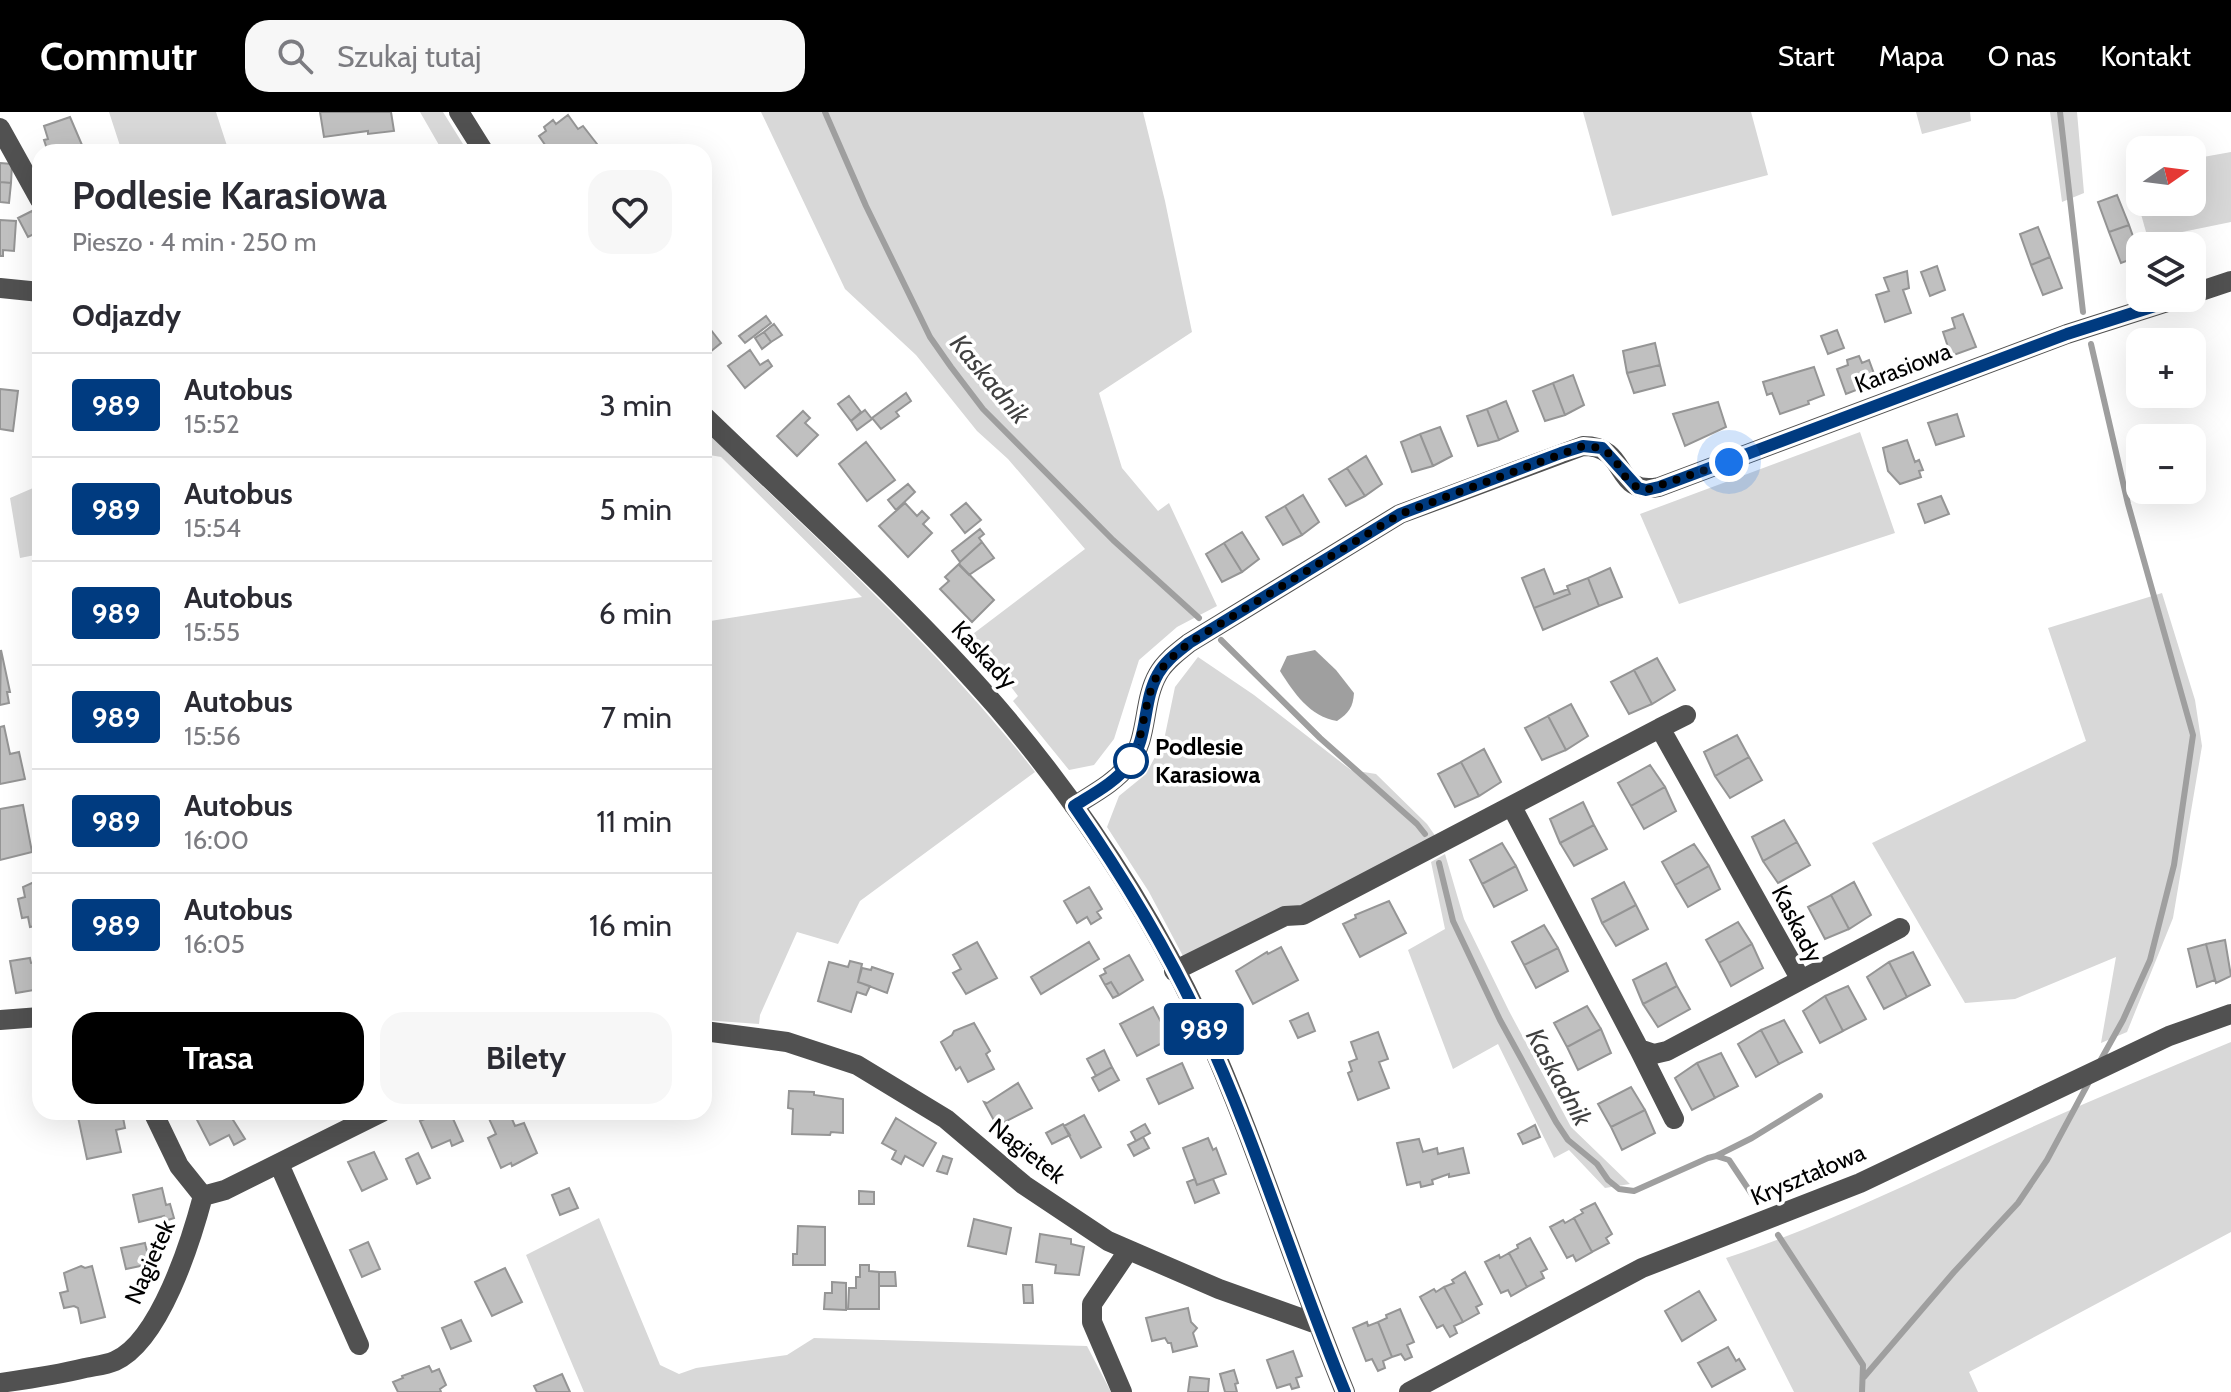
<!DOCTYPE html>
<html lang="pl">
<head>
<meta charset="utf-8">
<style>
  body { margin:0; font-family:Cabin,sans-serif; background:#f7f7f7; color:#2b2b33; height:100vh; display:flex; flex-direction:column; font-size:30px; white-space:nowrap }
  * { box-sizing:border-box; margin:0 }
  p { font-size:26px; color:#7c7c81 }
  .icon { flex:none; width:44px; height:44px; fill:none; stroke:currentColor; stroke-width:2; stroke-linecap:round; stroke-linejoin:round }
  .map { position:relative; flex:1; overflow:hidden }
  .sheet { position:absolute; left:32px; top:32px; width:680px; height:976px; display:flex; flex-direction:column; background:#fff; border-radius:24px; box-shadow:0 8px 32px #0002 }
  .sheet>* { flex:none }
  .badge { padding:0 16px; border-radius:6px; font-size:28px; line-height:52px }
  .needle { width:52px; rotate:76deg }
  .fabs { position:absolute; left:2126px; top:24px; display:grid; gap:16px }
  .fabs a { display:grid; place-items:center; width:80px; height:80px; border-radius:16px; background:#fff; box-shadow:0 8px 32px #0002; font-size:40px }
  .you { position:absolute; width:40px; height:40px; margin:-20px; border:6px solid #fff; border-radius:50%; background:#1a73e8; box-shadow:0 0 0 12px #1a73e833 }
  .map>.badge { position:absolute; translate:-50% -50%; box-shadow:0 0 0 4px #fff }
  h2 { padding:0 40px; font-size:30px; line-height:72px }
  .round { display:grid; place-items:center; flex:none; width:84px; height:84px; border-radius:24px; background:#f7f7f7 }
  .overview { display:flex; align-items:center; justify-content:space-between; height:136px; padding:0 40px }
  h1 { font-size:38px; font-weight:700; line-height:60px }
  .button { display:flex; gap:16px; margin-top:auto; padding:16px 40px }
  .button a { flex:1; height:92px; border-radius:24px; background:#000; color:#fff; font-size:32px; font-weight:700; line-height:92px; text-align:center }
  .button a+a { background:#f7f7f7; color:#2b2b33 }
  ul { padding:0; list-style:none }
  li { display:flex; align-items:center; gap:24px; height:104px; padding:0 40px; border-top:2px solid #e1e1e2 }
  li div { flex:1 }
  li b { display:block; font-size:30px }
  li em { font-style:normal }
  li .badge { min-width:88px; font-weight:700; text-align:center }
  header { display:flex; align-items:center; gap:48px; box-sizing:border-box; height:112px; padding:0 40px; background:#000; color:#fff }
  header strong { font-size:38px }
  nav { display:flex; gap:44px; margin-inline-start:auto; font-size:28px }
  .search { width:560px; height:72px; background:#f7f7f7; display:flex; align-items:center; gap:20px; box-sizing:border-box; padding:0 28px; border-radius:24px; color:#7c7c81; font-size:30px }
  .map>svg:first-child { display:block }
</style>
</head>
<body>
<header>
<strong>Commutr</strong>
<div class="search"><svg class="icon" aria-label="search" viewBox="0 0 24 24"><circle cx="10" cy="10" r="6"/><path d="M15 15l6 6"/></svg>Szukaj tutaj</div>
<nav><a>Start</a><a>Mapa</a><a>O nas</a><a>Kontakt</a></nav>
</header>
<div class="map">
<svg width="2231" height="1280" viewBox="0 0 2231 1280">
  <rect width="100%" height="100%" fill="#fff"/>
  <!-- green -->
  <path fill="#d8d8d8" d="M109,0H216L229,40H122Z
    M420,0H443L468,40H443Z
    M761,0H1143L1165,89L1192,220L1099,281L1122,356L1158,399L1169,391L1217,494L1177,515L1139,548L1114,627L1094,653L1069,658L1013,589L1018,584L1008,571L1001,576L998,573L997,565L974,538H968L961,531L1085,437L1008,347L977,319L916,243L845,177Z
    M1583,0H1751L1768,63L1612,104Z
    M1916,0H1970L1971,9L1922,22Z
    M2050,0H2077L2084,81L2062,90Z
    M2231,40V110L2148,127L2130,63L2140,60V90H2192V47Z
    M704,318C817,428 938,535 1035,660L860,789L838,832L797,820L760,903L759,912L704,908V510L862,485L721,345L704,342Z
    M1860,320L1895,421L1679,492L1640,402Z
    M40,373V442L20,446L10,386Z
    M2162,481L2195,588L2202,634L2173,806L2127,920L2101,931L2116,845L2015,887L1965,891L1872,731L2086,629L2048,516Z
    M1198,545L1254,583L1351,658L1376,662L1427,712L1436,725L1300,796L1184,846L1149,780L1107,715L1119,684L1146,662L1164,628L1175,575Z
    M1445,742L1464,807L1509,899L1571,1015L1630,1072L1605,1076L1569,1038L1554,1046L1498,932L1453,957L1408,838L1445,817L1431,750Z
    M2231,930V1120L1969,1260L1978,1280H1794L1726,1146C1815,1117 1899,1076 1984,1037C2066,999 2148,964 2231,930Z
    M599,1106L660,1253L679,1262L696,1256L787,1243L814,1226L1087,1234L1111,1280H584L526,1143Z"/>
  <!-- water -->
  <path fill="#9f9f9f" d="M1315,538L1336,558L1354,581C1353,595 1349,601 1337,609C1310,605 1294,581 1280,559L1287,544Z"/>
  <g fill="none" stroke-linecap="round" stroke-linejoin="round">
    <!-- stream -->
    <path stroke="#9f9f9f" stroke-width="6" d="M825,0L866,94L930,225L951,255L983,297L1113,428L1199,506
      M2060,0L2083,200
      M2091,232L2128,392L2193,623L2174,753L2150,848L2123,908L2099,951
      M1221,528L1320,626L1417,712L1425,722
      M1439,751L1453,809L1500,908L1556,1010L1568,1028L1597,1052L1608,1068L1619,1077L1634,1079L1708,1046L1716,1044L1729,1048L1757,1090
      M1716,1044L1752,1026L1820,984
      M1778,1123L1863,1253L1862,1280
      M1864,1265L1954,1160L2018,1091L2047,1048L2090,968"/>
  </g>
  <!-- building -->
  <path fill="#c0c0c0" stroke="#959595" stroke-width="2" d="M320,0H391L394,19L368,22V19L324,25Z
    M568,3L578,17L583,14L597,32L587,40H550L539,24L546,19L544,15L553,8L556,12Z
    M70,5L85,40H48L44,28L48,27L44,14Z
    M0,51L12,52L11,71L0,70Z
    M0,70L11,71L9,91L0,90Z
    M2117,83L2129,113L2109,120L2098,90Z
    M32,99L40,119L28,125L18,106Z
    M0,108L16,109L14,139L3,138V144H0Z
    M2129,113L2140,144L2121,151L2109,120Z
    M2038,115L2050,145L2031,153L2020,122Z
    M2050,145L2062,176L2043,183L2031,153Z
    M1937,154L1945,178L1930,184L1921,160Z
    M1907,159L1909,176L1903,178L1911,201L1885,210L1876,183L1889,179L1884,166Z
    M1963,202L1976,235L1951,244L1943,220L1955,216L1952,206Z
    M766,204L771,211L745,231L739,224Z
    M704,209L721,231L704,245Z
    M774,212L782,223L771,230L764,220Z
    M1837,218L1844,236L1828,242L1821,224Z
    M764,220L771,230L762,237L755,226Z
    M1655,231L1660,253L1627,261L1623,239Z
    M750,238L760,253L768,248L772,254L745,276L728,254Z
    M1859,244L1862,251L1869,248L1877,270L1846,282L1837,257L1848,253L1847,248Z
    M1660,253L1665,273L1634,281L1627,261Z
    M1814,255L1824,283L1808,289L1809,292L1780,302L1772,281L1767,283L1763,270Z
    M1573,263L1584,293L1565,303L1553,271Z
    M1553,271L1565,303L1545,309L1533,279Z
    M0,277L18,279L13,319L0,317Z
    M906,281L911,289L896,300L899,304L881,317L872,306Z
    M849,284L861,300L851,309L838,292Z
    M1506,289L1518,319L1499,328L1487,297Z
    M1718,290L1726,315L1685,334L1673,302Z
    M1487,297L1499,328L1478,334L1467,304Z
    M865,298L872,307L857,318L851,309Z
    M803,299L810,306L805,311L818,323L797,344L777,324Z
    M1957,302L1964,324L1936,333L1928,311Z
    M1440,315L1452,344L1433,354L1420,322Z
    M1420,322L1433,354L1412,360L1401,330Z
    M1907,328L1915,350L1919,348L1923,358L1919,359L1921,365L1900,372L1888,359L1883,336Z
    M866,330L895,368L867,389L839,352Z
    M1366,344L1382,372L1365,384L1347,356Z
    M1347,356L1365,384L1346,394L1329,367Z
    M908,372L915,380L896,398L888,388Z
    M1303,383L1319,410L1302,423L1285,394Z
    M1941,384L1949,402L1925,411L1918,392Z
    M905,391L917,404L922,399L929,406L923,412L932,421L908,445L879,414Z
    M966,391L981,408L965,421L951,403Z
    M1285,394L1302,423L1283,433L1266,405Z
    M980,417L984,422L979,426L982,430L960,450L952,439Z
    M1242,420L1259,447L1242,460L1224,431Z
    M982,430L994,446L969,463L959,453L960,450Z
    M1224,431L1242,460L1222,470L1206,442Z
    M959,452L994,488L972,510L940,477L949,469L945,465Z
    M1610,456L1622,485L1599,494L1588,466Z
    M1544,457L1554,482L1568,477L1570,482L1534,496L1522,466Z
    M1588,466L1599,494L1543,518L1534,496L1570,482L1567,474Z
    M1,538L10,580H7L9,591L0,593Z
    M1657,546L1675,578L1652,592L1634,558Z
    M1634,558L1652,592L1629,602L1611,570Z
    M1571,592L1588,624L1566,638L1548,604Z
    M1548,604L1566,638L1542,648L1525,616Z
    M4,614L10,642L19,640L25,667L0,672V615Z
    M1737,623L1749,645L1715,664L1704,640Z
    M1484,637L1501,670L1479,684L1461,650Z
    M1749,645L1762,668L1730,686L1715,664Z
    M1461,650L1479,684L1455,695L1438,662Z
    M1650,653L1665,675L1631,694L1618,671Z
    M1665,675L1676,699L1644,717L1631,694Z
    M1583,690L1594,713L1560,731L1550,707Z
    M23,693L32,740L0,748V697Z
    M1784,708L1797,730L1763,749L1752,725Z
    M1594,713L1607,737L1574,754L1560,731Z
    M1797,730L1810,753L1778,771L1763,749Z
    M1502,731L1516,754L1482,772L1470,748Z
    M1694,732L1709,754L1675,773L1662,750Z
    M1516,754L1527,778L1494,795L1482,772Z
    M1709,754L1720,777L1688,795L1675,773Z
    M34,770L40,771V813L30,815L28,805L22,806L18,787L25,785L23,775Z
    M1624,770L1636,793L1602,811L1592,787Z
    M1854,770L1871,803L1849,817L1831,783Z
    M1089,775L1102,797L1097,800L1101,806L1091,812L1087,805L1077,811L1064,789Z
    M1831,783L1849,817L1825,827L1808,795Z
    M1389,789L1406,821L1360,845L1343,812L1356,806L1355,803Z
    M1636,793L1648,817L1616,834L1602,811Z
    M1738,810L1752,832L1719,851L1706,828Z
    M1544,813L1558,836L1524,853L1512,830Z
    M2225,828L2231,864L2216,871L2206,832Z
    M977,830L997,866L966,882L953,861L961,857L953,843Z
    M1089,830L1099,847L1041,882L1031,865Z
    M1752,832L1763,856L1731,874L1719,851Z
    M2206,832L2215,868L2197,875L2188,837Z
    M1281,835L1298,868L1253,892L1236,859L1267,840L1268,842Z
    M1558,836L1568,859L1536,876L1524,853Z
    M1913,840L1930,873L1907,885L1889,850Z
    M1129,843L1143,868L1119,883L1111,870L1105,873L1100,864L1106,861L1104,857Z
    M30,846L31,851L40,850V877L16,881L10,849Z
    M850,849L862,852L858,870L870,874L866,883L857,880L851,900L818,889L829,850L848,855Z
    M1889,850L1907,885L1884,897L1867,865Z
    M1666,851L1677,874L1643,892L1633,868Z
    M872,855L893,862L887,881L858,870L862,856L871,858Z
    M1111,870L1119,883L1113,886L1105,873Z
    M1677,874L1690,897L1658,915L1643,892Z
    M1848,874L1866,907L1843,919L1825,884Z
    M1825,884L1843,919L1820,931L1803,899Z
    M1587,894L1601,917L1567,935L1554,911Z
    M1153,895L1170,927L1137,944L1120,912Z
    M1308,901L1315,919L1298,926L1290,909Z
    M1784,908L1802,940L1779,952L1761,918Z
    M974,911L990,939L986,942L994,957L968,970L960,955L956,958L941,930L952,923L954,919Z
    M1601,917L1611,941L1578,958L1567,935Z
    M1761,918L1779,952L1756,965L1738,932Z
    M1378,920L1388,947L1379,950L1389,976L1358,988L1348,961L1352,959L1349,950L1357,947L1351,930Z
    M1104,938L1112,955L1096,964L1087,947Z
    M1721,941L1738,974L1715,986L1697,951Z
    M1182,951L1193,976L1159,992L1147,967Z
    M1697,951L1715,986L1692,998L1675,966Z
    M1112,955L1119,968L1099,979L1092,966Z
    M1018,971L1032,996L997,1014L984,990L987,991Z
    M1631,975L1645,998L1611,1015L1598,992Z
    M789,979L814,980V983L843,987V1021L831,1020L830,1023L792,1022L793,997L788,996Z
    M1645,998L1655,1021L1622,1038L1611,1015Z
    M103,1000H122L125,1016L116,1018L121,1040L87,1047L78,1005Z
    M207,1000H228L245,1027L234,1033L229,1023L210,1033L196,1006Z
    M441,1000H450L463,1029L452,1034L450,1028L432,1036L420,1009Z
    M486,1000H509L515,1014L524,1011L537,1041L512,1054L511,1051L501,1056L488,1026L496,1022Z
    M1084,1003L1101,1035L1081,1046L1064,1014Z
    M896,1006L936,1031L923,1054L905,1044L901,1052L892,1047L896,1039L882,1031Z
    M1063,1012L1070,1023L1052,1032L1046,1021Z
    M1145,1012L1150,1021L1136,1029L1131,1020Z
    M1535,1013L1540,1025L1523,1032L1518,1022Z
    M1143,1025L1149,1036L1134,1044L1128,1033Z
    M1208,1026L1213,1038L1216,1036L1226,1062L1197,1073L1183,1036Z
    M1419,1027L1423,1040L1437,1036L1438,1042L1463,1036L1469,1061L1449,1065V1062L1443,1064L1432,1068L1433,1072L1421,1075L1420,1070L1407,1073L1397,1031Z
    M374,1040L387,1067L362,1079L348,1050Z
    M418,1041L430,1066L417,1072L406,1047Z
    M943,1044L952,1047L947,1062L937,1059Z
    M1195,1067L1197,1073L1213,1067L1219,1081L1195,1091L1187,1070Z
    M162,1076L166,1093L170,1092L174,1106L165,1109L164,1104L139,1110L133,1083Z
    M569,1076L578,1096L560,1103L552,1083Z
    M859,1079L874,1080V1092H859Z
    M1595,1091L1612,1122L1606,1126L1609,1131L1592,1140L1574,1106L1583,1101L1581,1098Z
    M1574,1106L1592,1140L1576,1149L1573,1143L1567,1146L1550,1115L1563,1108L1565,1111Z
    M974,1107L1011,1116L1006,1142L968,1134Z
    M798,1114L825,1115V1153H793V1142H797Z
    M1040,1122L1071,1127V1132L1084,1135L1079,1163L1055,1161L1056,1153L1036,1150Z
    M1530,1126L1547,1157L1541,1160L1544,1166L1527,1175L1509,1141L1518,1136L1517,1133Z
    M368,1130L380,1157L362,1165L350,1138Z
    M145,1131L150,1152L126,1157L121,1136Z
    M1509,1141L1527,1175L1511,1184L1508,1178L1501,1181L1485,1150L1499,1143L1500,1146Z
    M860,1153H869V1159L879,1160V1197H848L849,1176H856V1165H860Z
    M81,1154L85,1156L92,1154L105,1205L81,1211L78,1196L74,1194L64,1196L60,1181L68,1179L64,1161Z
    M505,1156L522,1190L492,1204L475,1170Z
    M879,1160H895L896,1174H879Z
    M1465,1160L1482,1192L1476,1195L1479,1201L1463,1210L1444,1175L1454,1171L1452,1168Z
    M832,1170L846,1171V1198L824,1197L825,1181H832Z
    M1023,1173H1032L1033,1191H1024Z
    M1444,1175L1463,1210L1454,1214L1457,1221L1450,1225L1443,1213L1437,1216L1420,1185L1434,1177L1436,1180Z
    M1699,1179L1716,1208L1682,1229L1665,1199Z
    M1188,1196L1191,1210L1197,1216L1193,1221L1197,1234L1173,1240L1171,1231H1168L1165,1226L1152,1229L1146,1206Z
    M1400,1197L1414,1230L1407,1233L1412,1245L1405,1248L1401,1242L1392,1245L1378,1210L1387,1206L1386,1203Z
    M461,1208L471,1229L451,1237L442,1216Z
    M1367,1210L1368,1214L1378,1210L1392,1245L1383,1249L1385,1256L1378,1259L1372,1247L1366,1249L1353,1216Z
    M1728,1235L1736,1249L1739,1247L1745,1257L1712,1275L1698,1251Z
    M1293,1239L1302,1264L1296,1266L1299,1275L1292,1277L1290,1272L1277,1276L1267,1248Z
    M429,1254L432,1260L439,1257L446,1273L440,1277L441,1280H398L393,1270L403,1266L402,1264Z
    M1234,1258L1238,1271L1235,1272L1237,1280H1225L1220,1262Z
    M562,1262L570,1280H537L534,1274Z
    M1190,1265L1209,1267L1208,1280H1188Z"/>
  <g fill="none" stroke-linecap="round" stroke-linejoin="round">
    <!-- minor -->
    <path stroke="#515151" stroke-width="20" d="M459,0L484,40
      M0,16L40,88
      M0,176L40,180
      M2192,182L2231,169
      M704,304C802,399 907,491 996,594C1078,690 1150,799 1203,913C1257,1032 1295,1159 1345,1280
      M1660,616L1686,603
      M1074,694C1093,682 1116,670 1129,652C1149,626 1142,590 1158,562C1165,549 1178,540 1189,531L1400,402L1583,334C1631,334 1611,384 1659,375L2067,222L2180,186
      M1174,859L1285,804L1303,803L1660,616L1801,868L1667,939L1654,942L1639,937L1512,695
      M1801,868L1900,816
      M0,908L40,905
      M704,919L787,930L857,953L946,1007L1024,1073L1108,1129L1219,1177L1317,1212
      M1639,937L1674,1007
      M153,1000L179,1054L203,1084
      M279,1052L359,1233
      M203,1084L225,1078L382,1000
      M0,1271C29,1267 57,1263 85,1256C94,1254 106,1253 115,1249C160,1229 191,1129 203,1084
      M1122,1280L1092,1210V1192L1128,1139
      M1409,1280L1642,1156L1860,1071L2169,924L2231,902"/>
  </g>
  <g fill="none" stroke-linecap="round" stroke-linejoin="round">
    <defs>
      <path id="line" d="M1345,1280C1295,1160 1257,1031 1202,913C1167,837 1122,763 1074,694C1093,682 1116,670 1129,652C1149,626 1142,590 1158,562C1165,549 1178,540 1189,531L1400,402L1561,341L1583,334L1602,336L1638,376L1646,378L1659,375L2067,222L2180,186"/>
    </defs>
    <!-- line casing -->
    <use href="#line" stroke="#fff" stroke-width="18"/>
    <!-- line -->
    <use href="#line" stroke="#003b80" stroke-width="12"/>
    <!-- walk -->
    <path stroke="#000" stroke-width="8" stroke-dasharray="0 14.4" d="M1131,649C1144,628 1143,588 1158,562C1165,550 1178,540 1189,531L1400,402L1583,334C1626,334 1613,371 1646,378L1729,350"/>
  </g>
  <!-- markers -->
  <circle fill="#fff" stroke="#003b80" stroke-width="4" cx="1131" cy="649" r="16"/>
  <g text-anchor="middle" stroke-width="7" stroke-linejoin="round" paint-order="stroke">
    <!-- street labels -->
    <g font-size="24" fill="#000" stroke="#fff">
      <text transform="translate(1903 256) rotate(-21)" y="8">Karasiowa</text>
      <text transform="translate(984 543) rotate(47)" y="8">Kaskady</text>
      <text transform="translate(1797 812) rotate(63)" y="8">Kaskady</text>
      <text transform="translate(1027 1039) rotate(38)" y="8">Nagietek</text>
      <text transform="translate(1808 1063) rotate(-23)" y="8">Kryształowa</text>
      <text transform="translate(150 1150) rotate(-66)" y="8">Nagietek</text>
    </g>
    <!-- stop labels -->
    <g font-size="24" font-weight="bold" fill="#000" stroke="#fff" text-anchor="start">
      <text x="1155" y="643">Podlesie<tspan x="1155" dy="28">Karasiowa</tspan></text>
    </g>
    <!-- water labels -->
    <g font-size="26" font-style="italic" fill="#404040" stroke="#fff">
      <text transform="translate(990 267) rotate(50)" y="9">Kaskadnik</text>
      <text transform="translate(1559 965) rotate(61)" y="9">Kaskadnik</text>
    </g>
  </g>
</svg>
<div class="fabs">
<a><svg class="needle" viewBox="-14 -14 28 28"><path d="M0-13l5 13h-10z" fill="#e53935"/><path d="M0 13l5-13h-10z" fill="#7c7c81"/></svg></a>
<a><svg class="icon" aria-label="layers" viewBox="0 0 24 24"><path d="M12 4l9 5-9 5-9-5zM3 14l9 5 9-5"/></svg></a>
<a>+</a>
<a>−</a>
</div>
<div class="you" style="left:1729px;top:350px"></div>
<b class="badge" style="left:1204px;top:917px;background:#003b80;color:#fff">989</b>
<section class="sheet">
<div class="overview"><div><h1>Podlesie Karasiowa</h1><p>Pieszo · 4 min · 250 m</p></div><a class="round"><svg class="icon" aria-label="heart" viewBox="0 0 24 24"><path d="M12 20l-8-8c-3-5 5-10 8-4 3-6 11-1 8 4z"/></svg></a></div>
<h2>Odjazdy</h2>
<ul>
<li><span class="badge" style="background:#003b80;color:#fff">989</span><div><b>Autobus</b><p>15:52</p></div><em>3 min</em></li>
<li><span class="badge" style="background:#003b80;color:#fff">989</span><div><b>Autobus</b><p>15:54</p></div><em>5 min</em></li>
<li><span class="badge" style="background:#003b80;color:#fff">989</span><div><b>Autobus</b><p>15:55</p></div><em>6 min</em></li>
<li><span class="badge" style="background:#003b80;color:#fff">989</span><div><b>Autobus</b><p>15:56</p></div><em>7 min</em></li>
<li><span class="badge" style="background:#003b80;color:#fff">989</span><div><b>Autobus</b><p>16:00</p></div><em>11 min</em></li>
<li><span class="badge" style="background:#003b80;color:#fff">989</span><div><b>Autobus</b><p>16:05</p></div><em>16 min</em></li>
</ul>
<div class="button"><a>Trasa</a><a>Bilety</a></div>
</section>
</div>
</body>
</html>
